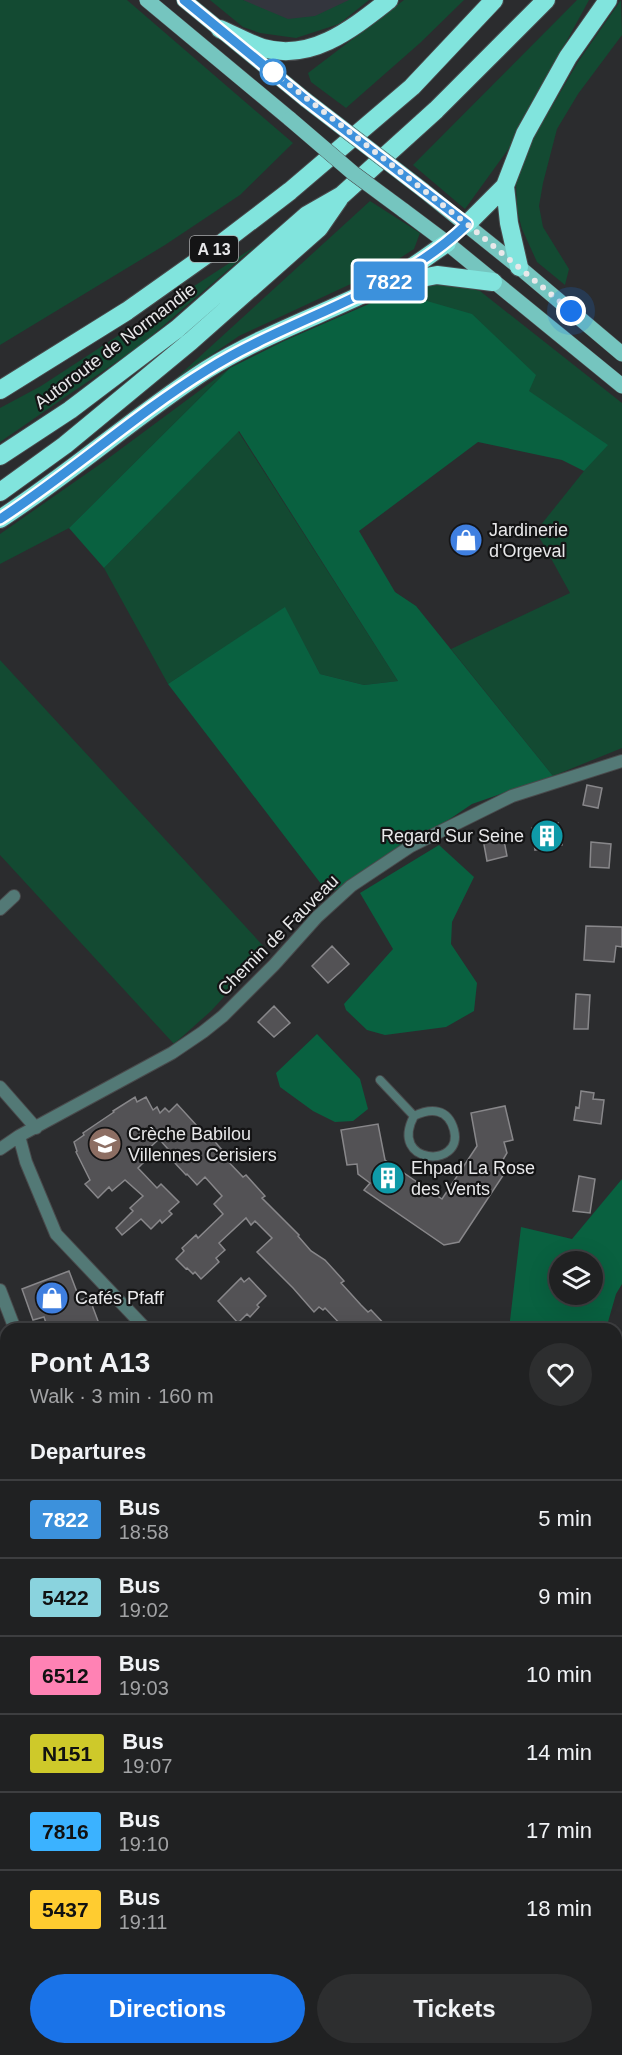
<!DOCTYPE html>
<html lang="en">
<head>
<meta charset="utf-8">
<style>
  body { margin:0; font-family:Arial,sans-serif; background:#2d2e2f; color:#f1f3f6; height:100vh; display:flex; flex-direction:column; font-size:22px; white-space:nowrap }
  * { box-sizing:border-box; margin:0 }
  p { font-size:20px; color:#a2a3a5 }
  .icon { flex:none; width:33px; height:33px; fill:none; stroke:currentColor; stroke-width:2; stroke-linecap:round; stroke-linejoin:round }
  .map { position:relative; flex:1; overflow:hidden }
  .drawer { position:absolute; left:0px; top:1323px; width:622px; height:732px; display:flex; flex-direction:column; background:#202122; border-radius:18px 18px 0 0; box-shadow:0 6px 24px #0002,0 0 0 2px #3d3e40 }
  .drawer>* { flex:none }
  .badge { padding:0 12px; border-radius:4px; font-size:21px; line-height:39px }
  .controls { position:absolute; left:549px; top:1251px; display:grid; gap:12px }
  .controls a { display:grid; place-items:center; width:54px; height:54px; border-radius:50%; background:#202122; box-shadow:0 6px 24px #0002,0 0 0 2px #3d3e40; font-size:30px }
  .you { position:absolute; width:30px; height:30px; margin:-15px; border:4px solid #fff; border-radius:50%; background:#1a73e8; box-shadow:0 0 0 9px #1a73e833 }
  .map>.badge { position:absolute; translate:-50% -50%; box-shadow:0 0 0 3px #fff }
  h2 { padding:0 30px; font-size:22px; line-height:54px }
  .round { display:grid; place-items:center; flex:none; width:63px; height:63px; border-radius:32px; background:#2d2e2f }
  .overview { display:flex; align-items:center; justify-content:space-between; height:102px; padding:0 30px }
  h1 { font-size:28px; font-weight:700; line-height:45px }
  .cta { display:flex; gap:12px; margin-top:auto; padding:12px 30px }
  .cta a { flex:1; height:69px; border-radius:36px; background:#1a73e8; color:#fff; font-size:24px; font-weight:700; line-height:69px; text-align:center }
  .cta a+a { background:#2d2e2f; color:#f1f3f6 }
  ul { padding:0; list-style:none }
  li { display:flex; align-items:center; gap:18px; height:78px; padding:0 30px; border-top:2px solid #3d3e40 }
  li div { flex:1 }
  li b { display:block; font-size:22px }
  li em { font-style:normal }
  li .badge { min-width:66px; font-weight:700; text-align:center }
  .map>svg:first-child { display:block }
</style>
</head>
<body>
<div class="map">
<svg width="622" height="2055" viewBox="0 0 622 2055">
  <rect width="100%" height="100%" fill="#2b2c2e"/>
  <!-- built -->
  <path fill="#33353d" d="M243,0H354L296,38Z"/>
  <!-- green -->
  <path fill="#134a32" d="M0,0H127L293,143L240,195L165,245L0,345Z
    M210,0H243L288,19L315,16L349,0H369L339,24L296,38L260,33L243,27Z
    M404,0H464L420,43L346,108L311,82L308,73Z
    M577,0H589L547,77L517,137L465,209L413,165Z
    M621,0L622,35L578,94L557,129L543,183L539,206L543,227L569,269L565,285L537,262L522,229L517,210L516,184L523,156L578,62Z
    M370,201L420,233L414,249L383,269L239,336L173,381Z
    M257,245L141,345L0,442V408L41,386Z
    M421,284H453L480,291L622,403V748L553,776L451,649L570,593L536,531L584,471L607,445L528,391L413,297L378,300Z
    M230,368L69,528L0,564V534L106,460Z
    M238,431L398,681L364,685L320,674L285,608L168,684L104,568Z
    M0,660L267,950L211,1011L174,1044L0,855Z"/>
  <!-- forest -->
  <path fill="#096140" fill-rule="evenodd" d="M413,297L472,314L536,375L529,391L608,445L584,471L562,460L478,442L359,531L395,592L416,606L553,776L472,804L358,881L328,893L168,684L285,607L320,674L364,685L398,681L239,431L104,568L69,528L230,368L284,341L378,300Z
    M439,845L474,877L452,922L451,944L477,983L474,1011L446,1027L385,1035L367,1030L346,1010L344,1004L393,949L360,893Z
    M317,1034L360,1079L368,1109L353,1121L335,1122L313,1111L280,1087L276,1073Z
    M622,1179V1284L616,1294L606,1329H509L521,1227L572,1239ZM560,1262H592V1294H560Z
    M622,1628V1780L617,1820L616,1632Z
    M6,1920V2049H577L576,2055H0V1922Z"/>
  <!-- building -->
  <path fill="#535255" stroke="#88878a" stroke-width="1.5" d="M587,785L602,788L598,808L583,805Z
    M558,823L562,845L535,850L532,828Z
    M503,835L507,856L487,861L483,839Z
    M591,842L611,844L609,868L590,867Z
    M586,926L622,927V947L616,946L614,962L584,960Z
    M332,946L349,964L328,983L312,966Z
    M576,994L590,995L588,1029H574Z
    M274,1006L290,1023L274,1037L258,1022Z
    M581,1091L594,1093L593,1099L604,1100L601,1124L574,1120L576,1107L579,1108Z
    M135,1097L137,1102L146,1097L153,1110L157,1107L160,1113L165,1108L169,1112L177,1104L209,1139L211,1137L223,1151L220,1153L243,1177L246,1175L265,1196L262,1198L299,1235L298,1236L311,1251L325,1260L344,1281L341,1283L361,1305L368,1312L371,1310L389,1329H345L325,1308L323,1310L319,1307L314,1312L293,1288L257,1252L272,1238L255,1221L251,1225L246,1218L219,1243L225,1250L216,1258L219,1262L201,1279L195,1272L193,1274L187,1268L186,1269L176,1259L184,1251L182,1248L196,1235L198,1238L223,1214L214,1204L222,1196L205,1177L197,1185L187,1174L186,1175L174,1162L177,1159L159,1139L142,1155L146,1160L138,1168L157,1188L161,1184L179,1202L169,1211L172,1214L162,1223L160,1220L151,1229L141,1219L122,1235L116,1228L133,1211L130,1208L143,1196L125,1180L112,1191L109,1187L98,1198L85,1184L90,1180L76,1152L77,1151L74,1142L84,1135L83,1133L114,1112L113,1111Z
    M505,1106L513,1140L504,1142L507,1153L501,1163L508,1168L459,1242L444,1245L364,1190L370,1183L358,1174L357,1164L347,1165L341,1130L378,1124L385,1160L442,1199L477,1146L471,1113Z
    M579,1176L595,1179L590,1213L573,1211Z
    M69,1271L80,1300L89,1297L101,1329H48L44,1317L33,1320L22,1289Z
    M241,1278L244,1282L249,1278L266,1296L257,1305L259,1307L250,1317L247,1314L238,1323L218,1301Z"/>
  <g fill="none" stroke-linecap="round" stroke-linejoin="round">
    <defs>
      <path id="service" d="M380,1080L414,1116C388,1165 464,1169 454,1130C448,1108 431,1108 414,1116"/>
      <path id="minor" d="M0,909L14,896
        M0,1087L36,1128
        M19,1136L26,1162L56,1234L146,1329
        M0,1149L19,1136L172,1053L203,1032L223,1016L274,965L317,917L351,886L411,846L512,796L622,761
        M0,1290L15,1329"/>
      <path id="primary" d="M147,0L290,119
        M184,0L306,100
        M423,190L519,267L622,354
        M403,210L447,243L622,386
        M616,1944L622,1910
        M594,2055L595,2049"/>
      <path id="motorway" d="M220,29C234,35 248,43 263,48C312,62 353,28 389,0
        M505,186L509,223L519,267
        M467,224L505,186L525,134L568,57L608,0
        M391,284L437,275L493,282
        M0,390L127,311L209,253L290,191L412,87L494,0
        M0,456L70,410L177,329L307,215L342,195L436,110L546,0
        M0,492L65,445L191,341L319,228L339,199
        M0,519C71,473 135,416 206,370C260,336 321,315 378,287C402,276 424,258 447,243"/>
    </defs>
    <!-- service casing -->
    <use href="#service" stroke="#494a4c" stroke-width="10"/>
    <!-- minor casing -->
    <use href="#minor" stroke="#494a4c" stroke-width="14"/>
    <!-- primary casing -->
    <use href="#primary" stroke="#494a4c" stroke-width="16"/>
    <!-- motorway casing -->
    <use href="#motorway" stroke="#494a4c" stroke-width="20"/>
    <!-- service -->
    <use href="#service" stroke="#537976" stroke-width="8"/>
    <!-- minor -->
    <use href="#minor" stroke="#537976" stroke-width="12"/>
    <!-- primary -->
    <use href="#primary" stroke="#75c5bf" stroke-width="15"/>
    <!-- motorway -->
    <use href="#motorway" stroke="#81e4dd" stroke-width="18"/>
    <defs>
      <path id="primary-bridge" d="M306,100L423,190
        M290,119L353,173L403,210"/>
    </defs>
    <!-- primary-bridge casing -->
    <use href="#primary-bridge" stroke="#494a4c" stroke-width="16" stroke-linecap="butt"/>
    <!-- primary-bridge -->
    <use href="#primary-bridge" stroke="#75c5bf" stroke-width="15"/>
  </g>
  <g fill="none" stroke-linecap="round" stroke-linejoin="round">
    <defs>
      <path id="line" d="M0,519C71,473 134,415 207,370C291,317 394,295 467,224L306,100L184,0"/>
    </defs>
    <!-- line casing -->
    <use href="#line" stroke="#fff" stroke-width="14"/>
    <!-- line -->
    <use href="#line" stroke="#3c91dc" stroke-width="9"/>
    <!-- walk -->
    <path stroke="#e8e8ea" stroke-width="6" stroke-dasharray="0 10.8" d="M273,72L467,224L571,311"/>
  </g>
  <!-- icons -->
  <defs>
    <symbol id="shop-disc" viewBox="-11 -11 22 22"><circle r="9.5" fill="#3f7fe0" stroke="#141415"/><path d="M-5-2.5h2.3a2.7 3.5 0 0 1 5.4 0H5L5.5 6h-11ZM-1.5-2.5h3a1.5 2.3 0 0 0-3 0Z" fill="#fff"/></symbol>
    <symbol id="building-disc" viewBox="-11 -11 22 22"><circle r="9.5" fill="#0f9aa8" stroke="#141415"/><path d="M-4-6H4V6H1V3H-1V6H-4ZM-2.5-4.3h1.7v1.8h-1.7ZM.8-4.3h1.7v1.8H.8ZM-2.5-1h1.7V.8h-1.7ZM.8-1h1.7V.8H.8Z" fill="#fff"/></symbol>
    <symbol id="school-disc" viewBox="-11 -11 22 22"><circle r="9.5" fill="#8d6e63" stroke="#141415"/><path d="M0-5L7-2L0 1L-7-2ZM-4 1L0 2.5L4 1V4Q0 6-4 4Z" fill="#fff"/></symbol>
  </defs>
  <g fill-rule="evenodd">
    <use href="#shop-disc" x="447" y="521" width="38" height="38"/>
    <use href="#building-disc" x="528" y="817" width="38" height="38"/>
    <use href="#school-disc" x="86" y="1125" width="38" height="38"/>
    <use href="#building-disc" x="369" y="1159" width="38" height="38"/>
    <use href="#shop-disc" x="33" y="1279" width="38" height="38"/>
  </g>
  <!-- markers -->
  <circle fill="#fff" stroke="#3c91dc" stroke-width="3" cx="273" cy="72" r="12"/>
  <g text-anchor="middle" stroke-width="4.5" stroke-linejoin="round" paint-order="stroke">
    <!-- shield labels -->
    <rect fill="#141415" stroke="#a8a8aa" stroke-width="1.5" x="190" y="236" width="48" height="26" rx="4.5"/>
    <g font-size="16" font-weight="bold" fill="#e8e8ea">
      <text x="214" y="255">A 13</text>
    </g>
    <!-- street labels -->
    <g font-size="18" fill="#e8e8ea" stroke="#141415">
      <text transform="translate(115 346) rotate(-37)" y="6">Autoroute de Normandie</text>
      <text transform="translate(278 935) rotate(-45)" y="6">Chemin de Fauveau</text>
    </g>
    <!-- poi labels -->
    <g font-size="18" fill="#e8e8ea" stroke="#141415" text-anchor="start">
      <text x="489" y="536">Jardinerie<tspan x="489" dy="21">d'Orgeval</tspan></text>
      <text x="524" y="842" text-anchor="end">Regard Sur Seine</text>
      <text x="128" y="1140">Crèche Babilou<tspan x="128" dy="21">Villennes Cerisiers</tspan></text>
      <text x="411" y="1174">Ehpad La Rose<tspan x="411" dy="21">des Vents</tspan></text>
      <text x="75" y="1304">Cafés Pfaff</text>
    </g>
  </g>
</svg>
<div class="controls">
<a><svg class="icon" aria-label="layers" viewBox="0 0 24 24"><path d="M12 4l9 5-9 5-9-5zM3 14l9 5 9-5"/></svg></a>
</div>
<div class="you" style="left:571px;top:311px"></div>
<b class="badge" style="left:389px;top:281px;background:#3c91dc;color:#fff">7822</b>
<section class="drawer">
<div class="overview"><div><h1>Pont A13</h1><p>Walk · 3 min · 160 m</p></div><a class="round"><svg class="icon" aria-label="heart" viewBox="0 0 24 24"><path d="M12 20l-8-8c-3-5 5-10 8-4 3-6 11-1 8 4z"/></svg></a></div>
<h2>Departures</h2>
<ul>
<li><span class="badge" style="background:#3c91dc;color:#fff">7822</span><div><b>Bus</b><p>18:58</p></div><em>5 min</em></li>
<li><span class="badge" style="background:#8ad3de;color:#111">5422</span><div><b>Bus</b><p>19:02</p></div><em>9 min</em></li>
<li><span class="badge" style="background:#ff82b4;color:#111">6512</span><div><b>Bus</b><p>19:03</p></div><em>10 min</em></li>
<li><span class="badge" style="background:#cec92a;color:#111">N151</span><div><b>Bus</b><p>19:07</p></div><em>14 min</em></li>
<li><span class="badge" style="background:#3bb2ff;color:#111">7816</span><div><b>Bus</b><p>19:10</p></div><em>17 min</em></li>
<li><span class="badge" style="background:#ffcc30;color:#111">5437</span><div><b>Bus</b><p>19:11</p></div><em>18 min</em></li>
</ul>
<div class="cta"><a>Directions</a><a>Tickets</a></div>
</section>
</div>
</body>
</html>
